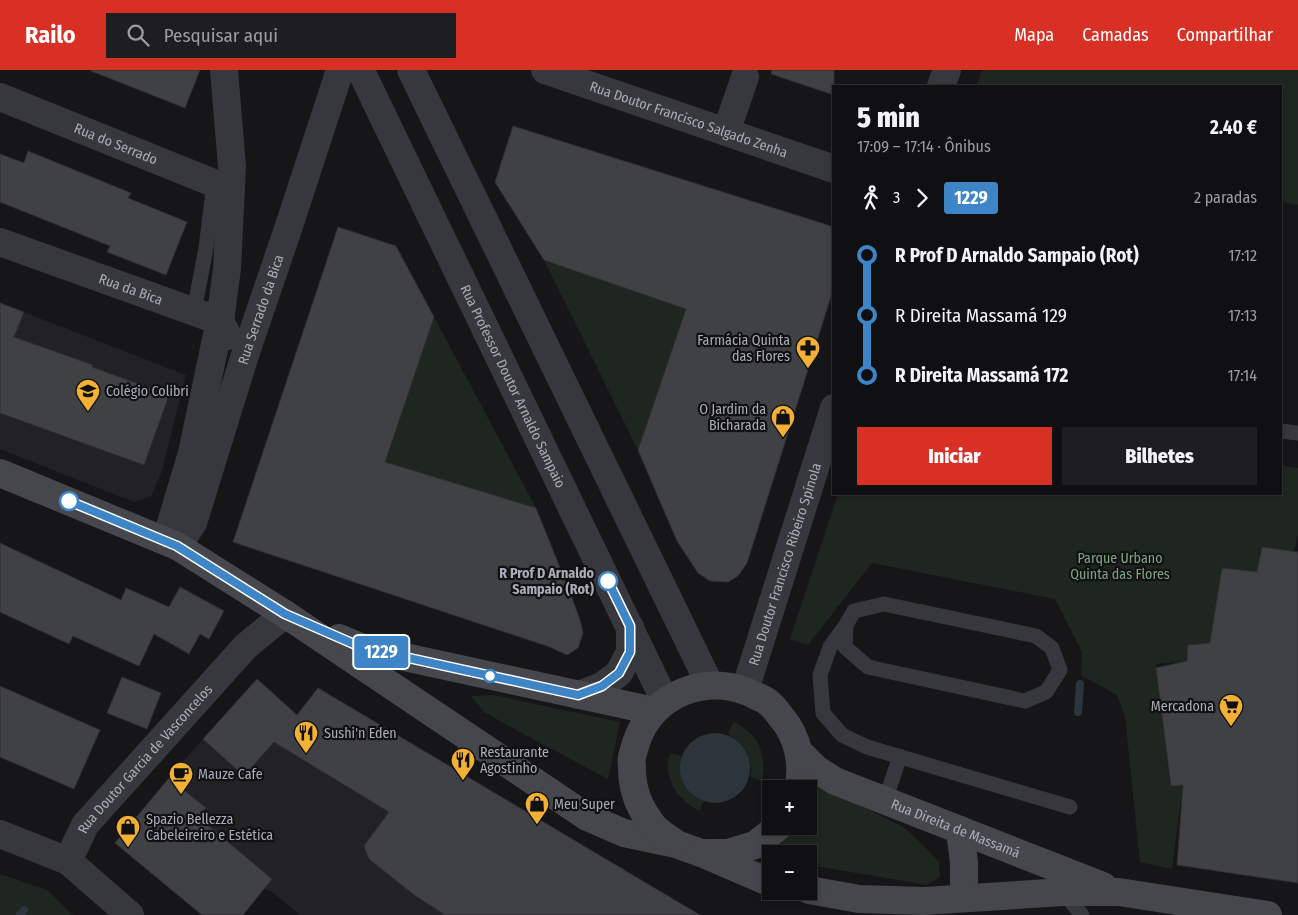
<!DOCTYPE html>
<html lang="pt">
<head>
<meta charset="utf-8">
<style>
  body { margin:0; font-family:"Fira Sans Condensed",sans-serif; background:#1e1e20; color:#f1f3f6; height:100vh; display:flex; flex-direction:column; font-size:19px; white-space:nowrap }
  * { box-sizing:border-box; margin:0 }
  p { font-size:16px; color:#9c9d9f }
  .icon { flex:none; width:28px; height:28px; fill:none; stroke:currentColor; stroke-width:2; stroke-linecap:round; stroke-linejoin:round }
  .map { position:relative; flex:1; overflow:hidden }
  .details { position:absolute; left:832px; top:15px; width:450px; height:410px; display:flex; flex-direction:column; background:#101012; border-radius:0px; box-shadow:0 2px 8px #0003,0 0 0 1px #303032 }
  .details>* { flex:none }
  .badge { padding:0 10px; border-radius:4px; font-size:18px; line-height:32px }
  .controls { position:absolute; left:762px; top:710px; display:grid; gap:10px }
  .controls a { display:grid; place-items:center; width:55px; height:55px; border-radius:0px; background:#101012; box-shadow:0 2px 8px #0003,0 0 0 1px #303032; font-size:25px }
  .map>.badge { position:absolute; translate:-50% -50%; box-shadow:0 0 0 2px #fff }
  .legs { display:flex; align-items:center; gap:8px; height:55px; padding:0 25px; font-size:16px }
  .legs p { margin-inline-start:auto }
  .summary { display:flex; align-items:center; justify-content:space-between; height:85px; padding:0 25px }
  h1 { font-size:28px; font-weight:800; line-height:38px }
  .action { display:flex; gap:10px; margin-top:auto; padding:10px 25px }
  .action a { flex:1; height:58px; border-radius:0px; background:#d93025; color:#fff; font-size:20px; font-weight:800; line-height:58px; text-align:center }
  .action a+a { background:#1e1e20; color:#f1f3f6 }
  ul { padding:0 25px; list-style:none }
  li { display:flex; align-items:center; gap:18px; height:60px; font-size:19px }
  li i { display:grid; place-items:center; width:8px; height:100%; margin:0 6px; background:currentColor }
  li i::after { content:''; width:12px; height:12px; margin:-6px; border:4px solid; border-radius:50%; background:#101012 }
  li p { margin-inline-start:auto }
  li:first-child i { background:linear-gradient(#0000 50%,currentColor 0) }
  li:last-child i { background:linear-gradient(currentColor 50%,#0000 0) }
  header { display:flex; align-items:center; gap:30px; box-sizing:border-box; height:70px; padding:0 25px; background:#d93025; color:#fff }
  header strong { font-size:24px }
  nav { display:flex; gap:28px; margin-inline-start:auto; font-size:18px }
  .search { width:350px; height:45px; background:#1e1e20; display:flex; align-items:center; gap:12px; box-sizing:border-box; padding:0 18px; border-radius:0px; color:#9c9d9f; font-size:19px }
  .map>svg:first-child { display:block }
</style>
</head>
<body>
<header>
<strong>Railo</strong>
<div class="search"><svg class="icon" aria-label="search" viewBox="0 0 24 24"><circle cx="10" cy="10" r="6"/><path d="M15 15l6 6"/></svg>Pesquisar aqui</div>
<nav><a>Mapa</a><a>Camadas</a><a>Compartilhar</a></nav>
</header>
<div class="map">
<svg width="1298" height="845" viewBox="0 0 1298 845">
  <rect width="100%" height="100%" fill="#161618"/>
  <!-- built -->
  <path fill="#222225" d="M0,233L186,305L162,401L151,426L134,432L0,379Z
    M263,614L298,645L667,845H300L272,822L264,819L243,845H202L115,773L169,708L203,669Z"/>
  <!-- green -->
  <path fill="#1e261f" d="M982,0H1298V135L1281,132V16H976Z
    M544,190L686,239L638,380Z
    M434,247L536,438L385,392Z
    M1281,395L1298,398V466H1297L1294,481L1262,477L1257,502L1222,498L1210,573L1187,591L1156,594L1170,715H1183L1172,799L1140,792L1125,646L1117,625L1081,605L1082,582L1055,529L872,493L808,575L790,569L838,424H1281Z
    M493,625L620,652L608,709L516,660L484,642L471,626Z
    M734,651C759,666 767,683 762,712L750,706C753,694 747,679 738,671C734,669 731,667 728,663Z
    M670,683L682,686L680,696L693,726L703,731L700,741C683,733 670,718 668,699C667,694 669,688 670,683Z
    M809,710L905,758L924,776L939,792L940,807L927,815L809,795V784H784L778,765L787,756H809Z
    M0,804L47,820L73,845H0Z"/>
  <!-- water -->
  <path fill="#2c353c" d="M680 698a35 35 0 1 1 70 0a35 35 0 1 1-70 0Z"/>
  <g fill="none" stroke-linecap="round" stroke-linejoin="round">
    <!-- stream -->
    <path stroke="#2c353c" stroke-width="8" d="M1078,642L1080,614
      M20,845L24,840"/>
  </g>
  <!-- building -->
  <path fill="#404145" stroke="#303034" d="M91,0H200L185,38L91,1Z
    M772,0H834V25L771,4Z
    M513,56L834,157V217L747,493L738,506L728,512L710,511L698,503L677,471L638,380L686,239L544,190L495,112Z
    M28,81L131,123L128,128L187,152L166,205L107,182L110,176L0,132V84L24,93Z
    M338,157L396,176L434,247L385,392L536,438L569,520L580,550L583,563L578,578L567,585L550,577L233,472Z
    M0,233L24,242L14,267L93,295L92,297L169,325L144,395L0,343Z
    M0,473L121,530L126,518L169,537L180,517L224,541L209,569L200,564L189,584L154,564L139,596L73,566L69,574L0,542Z
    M1262,477L1298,482V813L1177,795L1183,715L1171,716L1156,598L1187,591L1188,575L1210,573L1222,498L1257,502Z
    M122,607L161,623L147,659L107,643Z
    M257,609L297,645L318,618L700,845H445L413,824L369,789L364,776L389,742L274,672L244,706L203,669Z
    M0,616L100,660L74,719L0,687Z
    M169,708L206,738L198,747L272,809L243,845H202L115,773Z"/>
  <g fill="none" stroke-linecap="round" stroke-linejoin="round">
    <!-- lane -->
    <path stroke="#37383d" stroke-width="15" d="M194,241L206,178L214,113
      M1281,361L1298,363
      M846,555L845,577L868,597L1025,631L1046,622L1060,600L1052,578L1036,566L884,534L854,541L846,555L830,577L820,605L823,643L842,665L867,677L1070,737
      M885,731L900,686
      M1063,822L1082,845"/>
    <!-- street -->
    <g stroke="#37383d" stroke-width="28">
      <path d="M411,0L710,615"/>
      <path id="s1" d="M545,0L834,99"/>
      <path id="s2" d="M361,1L665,631"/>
      <path d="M941,16L947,0"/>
      <path id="s3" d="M0,27L231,120"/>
      <path d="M726,62L745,7"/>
      <path id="s4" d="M0,172L220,251L228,266"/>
      <path d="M166,470L192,383L220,251L227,199L232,96L224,0"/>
      <path id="s5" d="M177,476L193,453L245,285L289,156L340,0"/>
      <path id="s6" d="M745,620L834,338"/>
      <path d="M578,625L602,616L619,603L630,582V557"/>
      <path id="s7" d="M0,764L68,791L85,755L246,576L285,544"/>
      <path d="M68,791L130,845"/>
    </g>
    <!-- secondary -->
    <g stroke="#45474d" stroke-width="28">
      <path d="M0,403L177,476L285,544L587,747L624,763L676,774L701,783L771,813"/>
      <path d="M339,568L363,578L654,641"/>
      <path id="s8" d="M799,682L816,699L835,711L1103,816"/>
      <path d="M960,760L964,793V828"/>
      <path d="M675,773C668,768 660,763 654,757C640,739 632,722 632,698C632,695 631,691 632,687C633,682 635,677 636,673C652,622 711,601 756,626C761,628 766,630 769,633C774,637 778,643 782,648C798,667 804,695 798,719"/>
      <path d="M705,783H728L755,775L779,756"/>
      <path d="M809,820L859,829L924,831L1063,822H1119L1268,845"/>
    </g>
  </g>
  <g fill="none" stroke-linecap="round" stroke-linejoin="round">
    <defs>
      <path id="line-1" d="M69,431L177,476L285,544L363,578L578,625L602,616L619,603L630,582V556L608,511"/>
    </defs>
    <!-- line-1 casing -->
    <use href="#line-1" stroke="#fff" stroke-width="11"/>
    <!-- line-1 -->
    <use href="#line-1" stroke="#3d85c6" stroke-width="8"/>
  </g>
  <!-- icons -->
  <defs>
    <symbol id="pharmacy-pin" viewBox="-11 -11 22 30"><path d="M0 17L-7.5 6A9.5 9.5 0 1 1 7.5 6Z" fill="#f2b134" stroke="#111113"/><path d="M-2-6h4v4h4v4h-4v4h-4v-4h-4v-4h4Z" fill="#111"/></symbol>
    <symbol id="school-pin" viewBox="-11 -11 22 30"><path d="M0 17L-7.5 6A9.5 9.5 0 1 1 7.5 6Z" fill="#f2b134" stroke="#111113"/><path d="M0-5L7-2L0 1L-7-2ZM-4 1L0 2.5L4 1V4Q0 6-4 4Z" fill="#111"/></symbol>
    <symbol id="shop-pin" viewBox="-11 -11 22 30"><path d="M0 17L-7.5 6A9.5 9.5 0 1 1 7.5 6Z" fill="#f2b134" stroke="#111113"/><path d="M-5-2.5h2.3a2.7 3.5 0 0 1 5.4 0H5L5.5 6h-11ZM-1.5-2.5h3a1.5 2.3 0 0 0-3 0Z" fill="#111"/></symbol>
    <symbol id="supermarket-pin" viewBox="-11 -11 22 30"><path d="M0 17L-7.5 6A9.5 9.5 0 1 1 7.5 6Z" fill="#f2b134" stroke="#111113"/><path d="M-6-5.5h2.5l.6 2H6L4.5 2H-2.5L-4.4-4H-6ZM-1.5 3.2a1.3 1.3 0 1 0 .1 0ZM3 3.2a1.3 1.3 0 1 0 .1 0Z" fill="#111"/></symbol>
    <symbol id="restaurant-pin" viewBox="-11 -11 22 30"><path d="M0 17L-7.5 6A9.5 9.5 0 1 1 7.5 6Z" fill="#f2b134" stroke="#111113"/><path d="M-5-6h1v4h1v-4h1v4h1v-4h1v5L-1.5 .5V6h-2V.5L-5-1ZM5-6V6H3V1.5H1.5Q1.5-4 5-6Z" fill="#111"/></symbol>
    <symbol id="cafe-pin" viewBox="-11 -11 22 30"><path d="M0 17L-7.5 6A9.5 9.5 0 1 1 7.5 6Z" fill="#f2b134" stroke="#111113"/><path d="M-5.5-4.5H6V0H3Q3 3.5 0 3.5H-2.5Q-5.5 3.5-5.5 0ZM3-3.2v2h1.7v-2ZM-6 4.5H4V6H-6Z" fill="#111"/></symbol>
  </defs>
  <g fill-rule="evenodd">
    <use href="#pharmacy-pin" x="794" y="264" width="28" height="38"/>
    <use href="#school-pin" x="74" y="307" width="28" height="38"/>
    <use href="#shop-pin" x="769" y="333" width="28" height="38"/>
    <use href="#supermarket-pin" x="1217" y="622" width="28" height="38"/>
    <use href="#restaurant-pin" x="292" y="649" width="28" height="38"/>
    <use href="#restaurant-pin" x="449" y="676" width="28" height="38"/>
    <use href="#cafe-pin" x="167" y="690" width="28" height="38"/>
    <use href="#shop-pin" x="523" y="720" width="28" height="38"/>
    <use href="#shop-pin" x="114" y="743" width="28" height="38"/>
  </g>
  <!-- markers -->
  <g fill="#fff" stroke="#3d85c6" stroke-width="2.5">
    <circle cx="69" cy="431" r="9"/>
    <circle cx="608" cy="511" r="9"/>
    <circle cx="490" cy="606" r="6"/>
  </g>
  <g text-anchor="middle" stroke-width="4.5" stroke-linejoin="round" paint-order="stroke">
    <!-- street labels -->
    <g font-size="14" fill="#a8adb8" stroke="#111113">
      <text dy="5" stroke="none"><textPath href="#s1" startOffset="152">Rua Doutor Francisco Salgado Zenha</textPath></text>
      <text dy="5" stroke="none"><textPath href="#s3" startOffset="125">Rua do Serrado</textPath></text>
      <text dy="5" stroke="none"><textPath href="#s4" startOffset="139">Rua da Bica</textPath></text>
      <text dy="5" stroke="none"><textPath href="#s5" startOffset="252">Rua Serrado da Bica</textPath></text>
      <text dy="5" stroke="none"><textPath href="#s2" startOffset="350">Rua Professor Doutor Arnaldo Sampaio</textPath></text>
      <text dy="5" stroke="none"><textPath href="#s6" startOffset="132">Rua Doutor Francisco Ribeiro Spínola</textPath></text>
      <text dy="5" stroke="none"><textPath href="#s7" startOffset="202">Rua Doutor Garcia de Vasconcelos</textPath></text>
      <text dy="5" stroke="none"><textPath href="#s8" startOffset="176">Rua Direita de Massamá</textPath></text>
    </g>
    <!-- poi labels -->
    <g font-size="14" fill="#a8adb8" stroke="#111113" text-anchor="start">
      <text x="790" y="275" text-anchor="end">Farmácia Quinta<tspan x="790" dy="16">das Flores</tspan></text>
      <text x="106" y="326">Colégio Colibri</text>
      <text x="766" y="344" text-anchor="end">O Jardim da<tspan x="766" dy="16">Bicharada</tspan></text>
      <text x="1214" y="641" text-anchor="end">Mercadona</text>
      <text x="324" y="668">Sushi'n Eden</text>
      <text x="480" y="687">Restaurante<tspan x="480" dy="16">Agostinho</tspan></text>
      <text x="198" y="709">Mauze Cafe</text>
      <text x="554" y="739">Meu Super</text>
      <text x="146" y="754">Spazio Bellezza<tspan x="146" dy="16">Cabeleireiro e Estética</tspan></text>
    </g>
    <!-- park labels -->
    <g font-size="14" fill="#7fa381" stroke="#111113">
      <text x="1120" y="493">Parque Urbano<tspan x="1120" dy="16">Quinta das Flores</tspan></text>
    </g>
    <!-- stop labels -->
    <g font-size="14" font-weight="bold" fill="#a8adb8" stroke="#111113" text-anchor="end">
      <text x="594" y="508">R Prof D Arnaldo<tspan x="594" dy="16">Sampaio (Rot)</tspan></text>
    </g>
  </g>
</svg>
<div class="controls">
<a>+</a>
<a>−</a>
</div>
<b class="badge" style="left:381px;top:582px;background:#3d85c6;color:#fff">1229</b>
<section class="details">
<div class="summary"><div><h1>5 min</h1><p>17:09 – 17:14 · Ônibus</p></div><b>2.40 €</b></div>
<div class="legs"><svg class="icon" aria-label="walk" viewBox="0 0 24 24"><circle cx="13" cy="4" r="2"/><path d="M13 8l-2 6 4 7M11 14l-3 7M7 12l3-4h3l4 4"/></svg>3<svg class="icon" aria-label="forward" viewBox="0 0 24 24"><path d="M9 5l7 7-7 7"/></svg><b class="badge" style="background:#3d85c6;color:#fff">1229</b><p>2 paradas</p></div>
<ul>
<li><i style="color:#3d85c6"></i><b>R Prof D Arnaldo Sampaio (Rot)</b><p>17:12</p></li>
<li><i style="color:#3d85c6"></i><span>R Direita Massamá 129</span><p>17:13</p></li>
<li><i style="color:#3d85c6"></i><b>R Direita Massamá 172</b><p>17:14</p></li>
</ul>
<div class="action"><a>Iniciar</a><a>Bilhetes</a></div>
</section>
</div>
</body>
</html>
